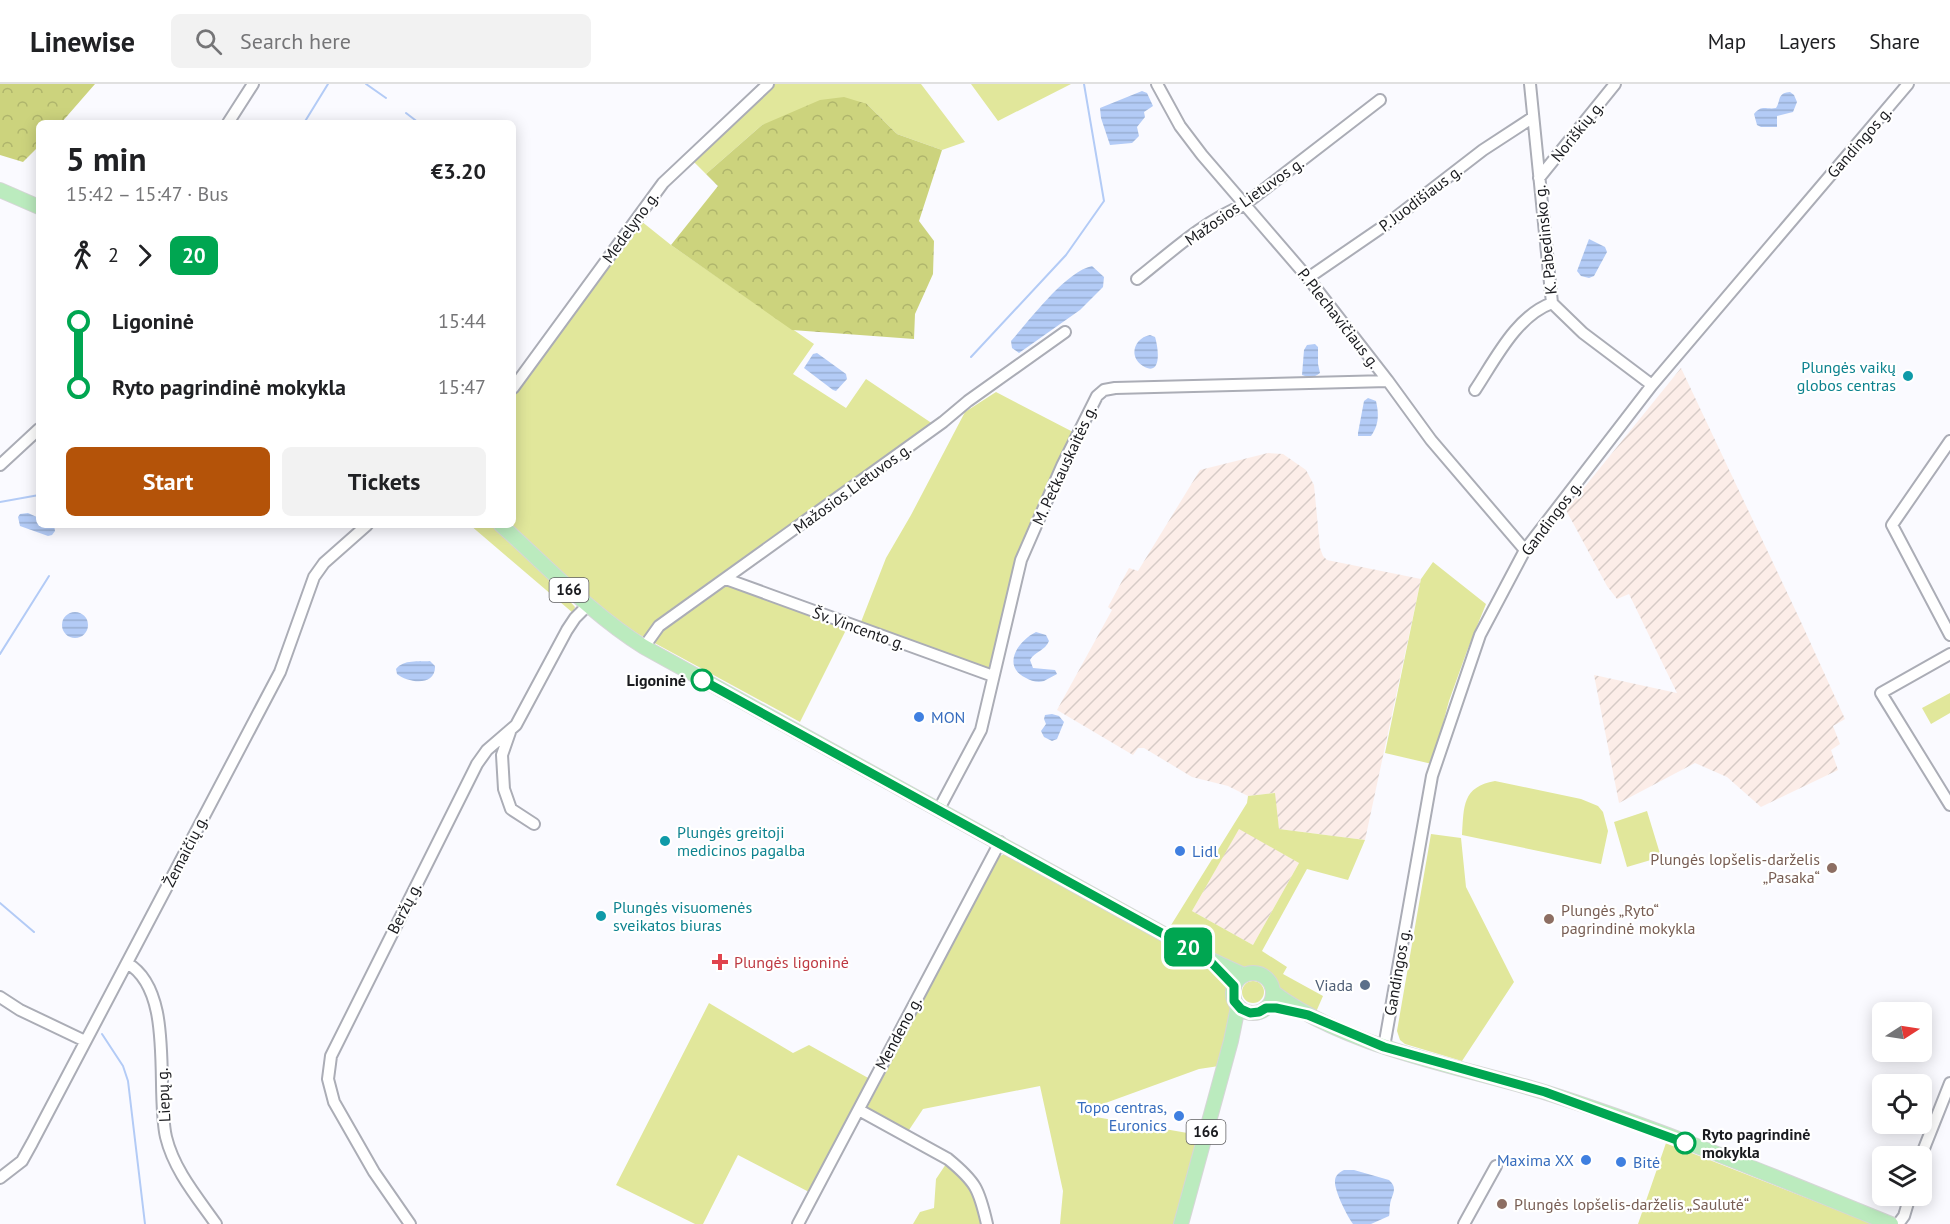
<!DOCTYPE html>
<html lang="en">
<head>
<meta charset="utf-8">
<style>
  body { margin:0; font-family:"PT Sans",sans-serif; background:#f2f2f2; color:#202124; height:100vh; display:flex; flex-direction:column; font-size:22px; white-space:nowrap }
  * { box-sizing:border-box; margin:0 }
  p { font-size:20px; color:#757577 }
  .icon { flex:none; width:33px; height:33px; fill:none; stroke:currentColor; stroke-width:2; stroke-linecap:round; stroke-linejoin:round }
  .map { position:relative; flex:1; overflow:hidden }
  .drawer { position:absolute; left:36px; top:36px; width:480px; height:408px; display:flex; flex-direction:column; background:#fff; border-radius:9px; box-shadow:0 3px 15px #0003 }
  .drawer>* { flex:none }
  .badge { padding:0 12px; border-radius:9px; font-size:21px; line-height:39px }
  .needle { width:39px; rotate:78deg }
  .controls { position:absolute; left:1872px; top:918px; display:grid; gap:12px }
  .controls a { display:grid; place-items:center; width:60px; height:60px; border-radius:9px; background:#fff; box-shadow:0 3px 15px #0003; font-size:30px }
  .map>.badge { position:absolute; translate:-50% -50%; box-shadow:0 0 0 3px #fff }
  .legs { display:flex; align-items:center; gap:9px; height:66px; padding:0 30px; font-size:20px }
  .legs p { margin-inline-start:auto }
  .headline { display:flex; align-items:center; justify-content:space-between; height:102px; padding:0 30px }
  h1 { font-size:33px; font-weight:800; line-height:45px }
  .cta { display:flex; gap:12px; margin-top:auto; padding:12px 30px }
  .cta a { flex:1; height:69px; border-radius:9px; background:#b45309; color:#fff; font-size:24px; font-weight:800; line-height:69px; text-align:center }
  .cta a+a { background:#f2f2f2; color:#202124 }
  ul { padding:0 30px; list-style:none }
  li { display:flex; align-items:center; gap:21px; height:66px; font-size:22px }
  li i { display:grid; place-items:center; width:9px; height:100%; margin:0 8px; background:currentColor }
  li i::after { content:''; width:15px; height:15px; margin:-8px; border:4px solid; border-radius:50%; background:#fff }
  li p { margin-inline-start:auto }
  li:first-child i { background:linear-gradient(#0000 50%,currentColor 0) }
  li:last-child i { background:linear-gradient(currentColor 50%,#0000 0) }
  header { display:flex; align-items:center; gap:36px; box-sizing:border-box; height:84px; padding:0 30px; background:#fff; border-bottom:2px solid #e0e0e0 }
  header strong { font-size:28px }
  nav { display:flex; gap:33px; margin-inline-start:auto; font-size:21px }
  .search { width:420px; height:54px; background:#f2f2f2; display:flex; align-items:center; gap:15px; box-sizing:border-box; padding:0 21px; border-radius:9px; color:#757577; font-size:22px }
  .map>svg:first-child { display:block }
</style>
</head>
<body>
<header>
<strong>Linewise</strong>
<div class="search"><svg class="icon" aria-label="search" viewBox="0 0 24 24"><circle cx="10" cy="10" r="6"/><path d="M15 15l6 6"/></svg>Search here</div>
<nav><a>Map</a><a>Layers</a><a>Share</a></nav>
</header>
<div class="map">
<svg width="1950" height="1140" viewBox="0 0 1950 1140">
  <defs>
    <pattern id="industrial-furrows" width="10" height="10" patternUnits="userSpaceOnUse" patternTransform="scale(1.5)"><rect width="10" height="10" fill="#fcede8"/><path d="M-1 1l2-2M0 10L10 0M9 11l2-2" fill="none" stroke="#d7cbc7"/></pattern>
    <pattern id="forest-crowns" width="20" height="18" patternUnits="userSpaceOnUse" patternTransform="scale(1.5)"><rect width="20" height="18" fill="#ccd37d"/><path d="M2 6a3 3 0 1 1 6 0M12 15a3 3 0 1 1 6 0" fill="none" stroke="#afb56c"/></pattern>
    <pattern id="water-rules" width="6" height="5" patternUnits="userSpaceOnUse" patternTransform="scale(1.5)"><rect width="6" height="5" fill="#b3cbf6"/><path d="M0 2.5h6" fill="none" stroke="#99aed2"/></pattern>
  </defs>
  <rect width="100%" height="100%" fill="#fafaff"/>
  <!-- industrial -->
  <path fill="url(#industrial-furrows)" d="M1681,284L1801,538L1845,635L1833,642L1840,660L1831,666L1838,686L1761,723L1727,693L1695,679L1619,719L1594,591L1677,609L1629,510L1617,515L1607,502L1566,426Z
    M1268,369L1283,370L1306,386L1314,401L1320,464L1323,472L1327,476L1421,495L1365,756L1279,745L1274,709L1248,712L1228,702L1192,693L1144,664H1138L1133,671L1057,626L1112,526L1108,523L1129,484L1138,487L1200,386Z
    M1239,744L1299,779L1253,861L1192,827Z"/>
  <!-- green -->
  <path fill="#e1e79b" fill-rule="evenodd" d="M774,0H921L965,58L942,66L897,50L867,20L762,41L706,90L692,76Z
    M971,0H1071L998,37Z
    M641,137L671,161L814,260L793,290L846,324L866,295L933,340L718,496L848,542L800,638L638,550C590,519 550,479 509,441H513V313Z
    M996,308L1073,348L1016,472L989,584L861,538L886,474L911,431L965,328Z
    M470,441H494L497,444L564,508L563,510L575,523L573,529Z
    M1433,478L1486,520L1467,567L1449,617L1432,680L1385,669L1421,495Z
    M1950,609V629L1931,640L1922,624Z
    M1495,697L1581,715L1598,722L1603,728L1608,747L1601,780L1462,751C1464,722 1462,703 1495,697Z
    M1275,709L1279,745L1365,756L1348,796L1307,785L1262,867L1287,883L1283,890L1323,912L1316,928L1277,904L1271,892L1267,888L1258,885H1242L1168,846L1247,719L1248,712ZM1239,745L1299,779L1253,861L1192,827Z
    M1647,727L1661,773L1627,783L1614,738Z
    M1431,750L1461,754L1466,803L1514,898L1462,977L1405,960L1400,956L1397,947Z
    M1004,770L1207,878L1228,900L1233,922L1219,982L1199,985L1089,1025L1090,1032L1199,1051L1175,1140H1060L1063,1107L1040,1002L923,1025L907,1049L866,1026L995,775Z
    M1242 908a11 11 0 1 1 22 0a11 11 0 1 1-22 0Z
    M709,919L793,969L809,961L870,995L809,1108L738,1071L703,1140H695L616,1101Z
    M1666,1059L1873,1140H1638Z
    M946,1080L954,1085L977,1116L982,1140H913L920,1128L934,1124L936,1095Z"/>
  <!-- forest -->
  <path fill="url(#forest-crowns)" d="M0,0H95L61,39H39V62L23,78L0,71Z
    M844,13L867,20L897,50L942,66L919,137L934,157L933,190L915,230L914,255L792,246L671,161L718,102L706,90L762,41L820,16Z"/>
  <!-- water -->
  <path fill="url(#water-rules)" d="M1142,7L1147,9L1153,22L1144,28L1145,33L1137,43L1139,52L1132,59L1110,61L1101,34L1100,24Z
    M1790,8L1794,11L1797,18L1793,28L1777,32V43H1761L1757,41L1754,30C1762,20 1766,26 1776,24C1781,16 1777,9 1790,8Z
    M1589,155L1605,163L1607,168L1594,192L1589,194L1581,192L1577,187Z
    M1092,182L1104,193L1103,203L1080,226L1019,269L1012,264L1011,257C1030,236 1065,188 1092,182Z
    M1150,251L1155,253C1158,262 1163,294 1143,282C1128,273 1134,254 1150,251Z
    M1315,260L1318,263V280L1320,289C1314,294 1309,294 1302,291L1304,266L1307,261Z
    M817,269L846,290L847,295L836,307L833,306L804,284L813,270Z
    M1368,314L1376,317C1379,330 1379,341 1371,352H1358V349L1364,317Z
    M28,429L39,434V441H54L55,447L52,451L48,452L20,442L18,433L20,430Z
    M62 541a13 13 0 1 1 26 0a13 13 0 1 1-26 0Z
    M1036,548L1046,551L1049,557C1045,567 1035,567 1030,576L1033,584L1055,586L1057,590C1053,592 1048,595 1044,597C1038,599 1031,597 1026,594C1001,582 1018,557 1036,548Z
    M430,577L435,582C436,603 408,599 397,590L396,585C404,575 418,578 430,577Z
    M1052,630L1059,632L1064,638L1057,655L1052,657L1044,653L1041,647L1046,640L1044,635L1045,631Z
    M1344,1086H1354L1389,1096C1399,1105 1391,1111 1390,1121C1389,1125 1390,1129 1389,1132L1371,1140H1353C1347,1132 1334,1106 1335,1097C1335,1091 1340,1088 1344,1086Z"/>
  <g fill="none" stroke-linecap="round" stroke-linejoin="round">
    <!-- stream -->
    <path stroke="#b3cbf6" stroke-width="2" d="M366,0L386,14
      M406,29L419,39
      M304,39L328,0
      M971,273L1066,171L1104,117L1084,0
      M0,418L39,411
      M0,570L49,492
      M0,819L34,848
      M102,950L123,982L128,997L145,1140"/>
    <defs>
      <path id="minor" d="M1157,0L1180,42L1202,71L1308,194L1388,297L1431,356L1525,466
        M1530,0L1552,219L1583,249L1652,301
        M228,39L253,0
        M1539,94L1615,0
        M1308,194L1391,137L1483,66L1532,34
        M1137,195C1170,169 1204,137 1244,121L1380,16
        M513,304L663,99L768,0
        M1475,306C1495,276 1516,232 1552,219
        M1950,357L1892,441L1950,551
        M0,381L39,345
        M726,495L993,592
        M644,563L659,542L943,338L968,317L1065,248
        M1950,570L1881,609L1950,721
        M510,648L502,671L504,705L511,725L534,740
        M939,725L981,646L1021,476L1062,382L1097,312L1104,306L1115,304L1388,297
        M127,879C176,907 155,1006 166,1053C174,1086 197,1113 216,1140
        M0,913L20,926L85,957
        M1384,963L1432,692L1480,551L1525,466L1652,301L1908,0
        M859,1026L948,1075C976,1098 979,1105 987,1140
        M1921,1072L1950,999
        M0,1094L22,1077L32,1059L280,588L314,493L324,479L367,441
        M410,1140L374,1088L334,1018L328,995L331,972L477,680L487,666L516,641L567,546L575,534L587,522
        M798,1140L1000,758
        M1464,1140L1496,1082
        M1898,1140L1904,1132L1910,1112"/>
      <path id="major" d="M0,106L39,123
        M501,441C548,483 590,529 644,563L1207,874L1244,891
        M1233 909a20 20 0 1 1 40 0a20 20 0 1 1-40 0Z
        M1273,908C1347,964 1456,981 1544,1008C1662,1045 1777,1094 1891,1140
        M1181,1140L1231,957L1238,923"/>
    </defs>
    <!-- minor casing -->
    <use href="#minor" stroke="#abadb6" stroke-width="14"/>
    <!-- major casing -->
    <use href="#major" stroke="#d6d6d7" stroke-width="16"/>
    <!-- minor -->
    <use href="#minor" stroke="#fff" stroke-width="10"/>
    <!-- major -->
    <use href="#major" stroke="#bbebbe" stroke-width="14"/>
  </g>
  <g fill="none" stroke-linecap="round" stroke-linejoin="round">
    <defs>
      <path id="line-1" d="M702,596L1207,874L1234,902V917L1241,925L1250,929L1259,928L1266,924H1276L1308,931L1384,963L1545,1008L1685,1059"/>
    </defs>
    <!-- line-1 casing -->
    <use href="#line-1" stroke="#fff" stroke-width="14"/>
    <!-- line-1 -->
    <use href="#line-1" stroke="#00a651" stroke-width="9"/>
  </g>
  <!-- markers -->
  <g fill="#0f9aa8" stroke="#fff" stroke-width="2">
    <circle cx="1908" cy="292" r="6"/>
    <circle cx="665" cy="757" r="6"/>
    <circle cx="601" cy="832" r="6"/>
  </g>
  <g fill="#fff" stroke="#00a651" stroke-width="3">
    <circle cx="702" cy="596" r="10"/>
    <circle cx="1685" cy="1059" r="10"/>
  </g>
  <g fill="#3f7fe0" stroke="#fff" stroke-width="2">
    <circle cx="919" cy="633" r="6"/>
    <circle cx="1180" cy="767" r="6"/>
    <circle cx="1179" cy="1032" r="6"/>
    <circle cx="1586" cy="1076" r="6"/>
    <circle cx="1621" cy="1078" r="6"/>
  </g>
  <g fill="#8d6e63" stroke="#fff" stroke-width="2">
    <circle cx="1832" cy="784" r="6"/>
    <circle cx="1549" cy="835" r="6"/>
    <circle cx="1502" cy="1120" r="6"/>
  </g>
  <path fill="#e0444e" stroke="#fff" stroke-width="2" d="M717 869h6v6h6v6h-6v6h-6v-6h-6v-6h6z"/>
  <circle fill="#5c6f8a" stroke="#fff" stroke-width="2" cx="1365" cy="901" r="6"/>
  <g text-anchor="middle" stroke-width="4.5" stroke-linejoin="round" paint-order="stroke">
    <!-- shield labels -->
    <g fill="#fff" stroke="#5f5f62" stroke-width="1.5">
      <rect x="549.5" y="494" width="39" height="24" rx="4.5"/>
      <rect x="1186.5" y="1036" width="39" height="24" rx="4.5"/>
    </g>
    <g font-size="15" font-weight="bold" fill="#1a1b1f">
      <text x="569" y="511">166</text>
      <text x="1206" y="1053">166</text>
    </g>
    <!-- street labels -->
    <g font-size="16" fill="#1a1b1f" stroke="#fff">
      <text transform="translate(1577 47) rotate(-51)" y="6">Noriškių g.</text>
      <text transform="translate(1859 58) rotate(-49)" y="6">Gandingos g.</text>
      <text transform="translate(1420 114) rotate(-37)" y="6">P. Juodišiaus g.</text>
      <text transform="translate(1244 117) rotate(-35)" y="6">Mažosios Lietuvos g.</text>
      <text transform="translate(630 143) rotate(-54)" y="6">Medelyno g.</text>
      <text transform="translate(1545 156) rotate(-96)" y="6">K. Pabedinsko g.</text>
      <text transform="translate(1339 234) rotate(52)" y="6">P. Plechavičiaus g.</text>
      <text transform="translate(1064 381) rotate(-65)" y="6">M. Pečkauskaitės g.</text>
      <text transform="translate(852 404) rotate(-36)" y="6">Mažosios Lietuvos g.</text>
      <text transform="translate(1551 434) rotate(-53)" y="6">Gandingos g.</text>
      <text transform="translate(859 544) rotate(20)" y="6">Šv. Vincento g.</text>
      <text transform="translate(185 767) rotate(-63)" y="6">Žemaičių g.</text>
      <text transform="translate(404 824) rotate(-63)" y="6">Beržų g.</text>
      <text transform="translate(1397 888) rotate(-80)" y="6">Gandingos g.</text>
      <text transform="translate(898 949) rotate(-62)" y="6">Mendeno g.</text>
      <text transform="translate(163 1011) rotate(-93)" y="6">Liepų g.</text>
    </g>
    <!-- culture labels -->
    <g font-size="16" fill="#0d838f" stroke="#fff" text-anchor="start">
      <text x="1896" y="289" text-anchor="end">Plungės vaikų<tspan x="1896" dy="18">globos centras</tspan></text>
      <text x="677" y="754">Plungės greitoji<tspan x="677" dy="18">medicinos pagalba</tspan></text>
      <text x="613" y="829">Plungės visuomenės<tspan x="613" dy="18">sveikatos biuras</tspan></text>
    </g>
    <!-- stop labels -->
    <g font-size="16" font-weight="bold" fill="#1a1b1f" stroke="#fff" text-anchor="end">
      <text x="686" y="602">Ligoninė</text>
      <text x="1702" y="1056" text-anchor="start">Ryto pagrindinė<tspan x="1702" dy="18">mokykla</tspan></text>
    </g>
    <!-- shop labels -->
    <g font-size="16" fill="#366cbe" stroke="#fff" text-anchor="start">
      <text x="931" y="639">MON</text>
      <text x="1192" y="773">Lidl</text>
      <text x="1167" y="1029" text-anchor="end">Topo centras,<tspan x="1167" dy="18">Euronics</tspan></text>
      <text x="1574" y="1082" text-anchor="end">Maxima XX</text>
      <text x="1633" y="1084">Bitė</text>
    </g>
    <!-- education labels -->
    <g font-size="16" fill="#785e54" stroke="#fff" text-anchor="start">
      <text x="1820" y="781" text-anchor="end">Plungės lopšelis-darželis<tspan x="1820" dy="18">„Pasaka“</tspan></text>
      <text x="1561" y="832">Plungės „Ryto“<tspan x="1561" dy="18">pagrindinė mokykla</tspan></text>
      <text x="1514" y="1126">Plungės lopšelis-darželis „Saulutė“</text>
    </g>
    <!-- health labels -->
    <g font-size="16" fill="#be3a42" stroke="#fff" text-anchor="start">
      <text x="734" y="884">Plungės ligoninė</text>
    </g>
    <!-- service labels -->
    <g font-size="16" fill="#4e5e75" stroke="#fff" text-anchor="end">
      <text x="1353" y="907">Viada</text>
    </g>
  </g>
</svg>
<div class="controls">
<a><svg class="needle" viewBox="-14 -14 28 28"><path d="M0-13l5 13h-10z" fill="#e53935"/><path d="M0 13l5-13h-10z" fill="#757577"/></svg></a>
<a><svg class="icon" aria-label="locate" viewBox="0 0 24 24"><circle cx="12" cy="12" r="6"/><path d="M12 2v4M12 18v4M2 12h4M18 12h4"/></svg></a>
<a><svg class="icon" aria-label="layers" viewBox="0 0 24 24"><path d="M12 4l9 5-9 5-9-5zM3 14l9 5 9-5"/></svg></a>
</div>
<b class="badge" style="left:1188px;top:863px;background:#00a651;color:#fff">20</b>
<section class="drawer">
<div class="headline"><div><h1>5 min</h1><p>15:42 – 15:47 · Bus</p></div><b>€3.20</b></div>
<div class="legs"><svg class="icon" aria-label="walk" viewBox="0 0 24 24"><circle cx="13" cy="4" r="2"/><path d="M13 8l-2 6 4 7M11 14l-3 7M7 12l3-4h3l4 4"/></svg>2<svg class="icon" aria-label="forward" viewBox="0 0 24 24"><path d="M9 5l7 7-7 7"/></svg><b class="badge" style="background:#00a651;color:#fff">20</b></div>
<ul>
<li><i style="color:#00a651"></i><b>Ligoninė</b><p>15:44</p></li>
<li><i style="color:#00a651"></i><b>Ryto pagrindinė mokykla</b><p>15:47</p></li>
</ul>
<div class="cta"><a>Start</a><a>Tickets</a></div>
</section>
</div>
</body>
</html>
